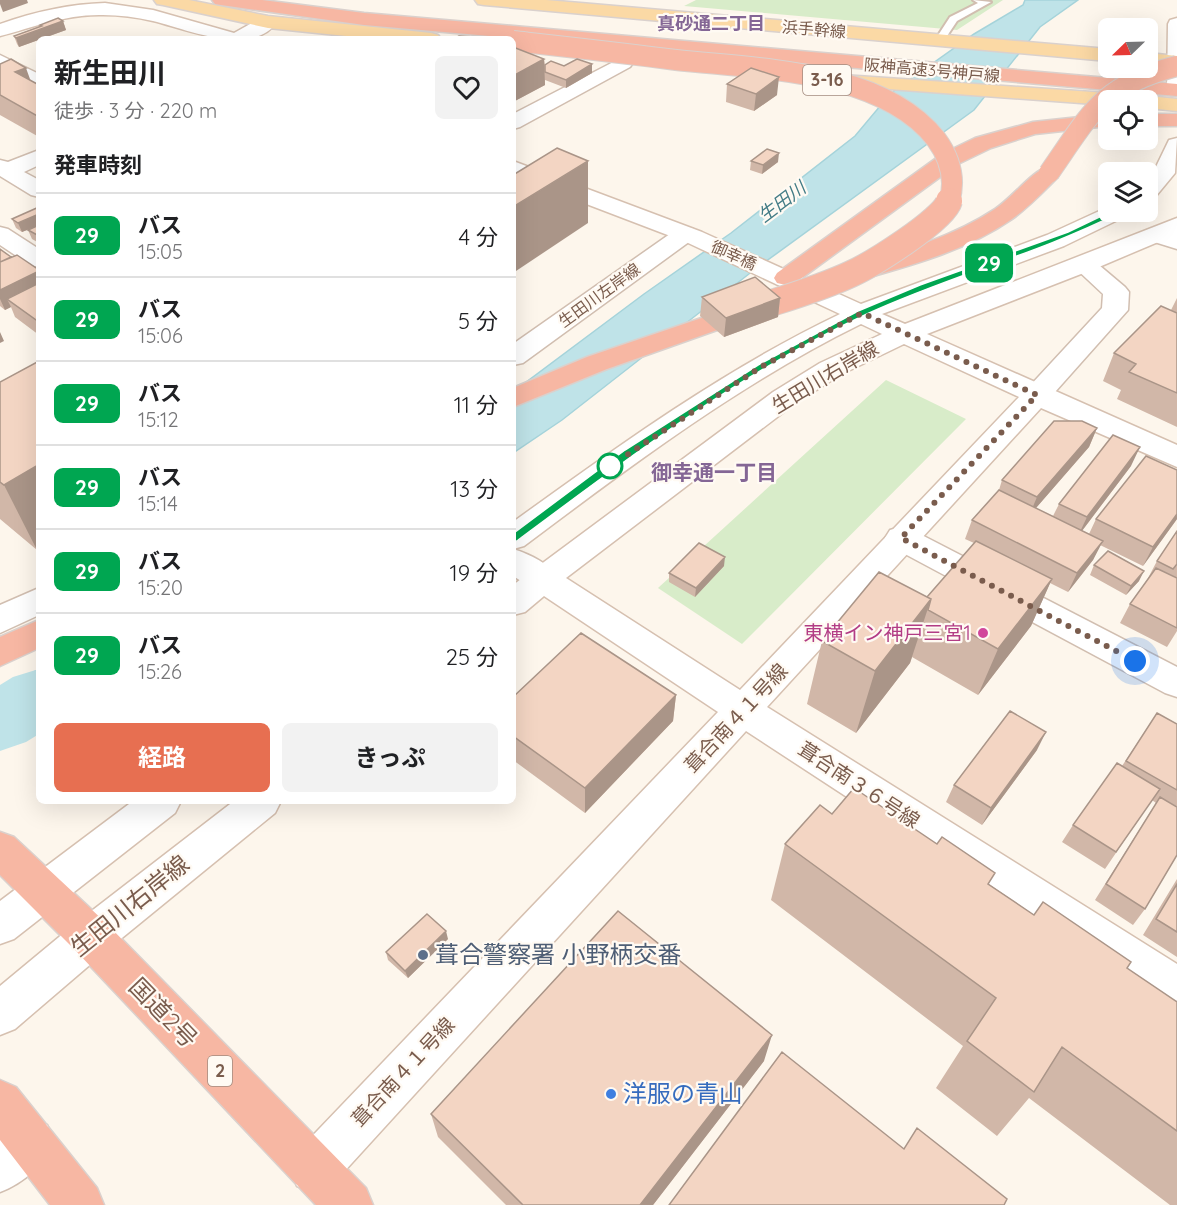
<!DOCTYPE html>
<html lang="ja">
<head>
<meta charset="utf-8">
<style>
  body { margin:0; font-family:Quicksand,"Noto Sans JP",sans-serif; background:#f2f2f2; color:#202124; height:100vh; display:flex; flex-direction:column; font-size:22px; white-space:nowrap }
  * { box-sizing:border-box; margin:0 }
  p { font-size:20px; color:#757577 }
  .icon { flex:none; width:33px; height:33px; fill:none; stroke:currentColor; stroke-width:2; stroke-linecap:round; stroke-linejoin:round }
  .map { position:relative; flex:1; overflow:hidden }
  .side { position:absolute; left:36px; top:36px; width:480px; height:768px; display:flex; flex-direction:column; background:#fff; border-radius:9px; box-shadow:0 6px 24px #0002 }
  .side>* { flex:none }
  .badge { padding:0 12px; border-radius:9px; font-size:21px; line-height:39px }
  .needle { width:39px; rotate:247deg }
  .tools { position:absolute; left:1098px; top:18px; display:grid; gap:12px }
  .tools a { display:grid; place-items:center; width:60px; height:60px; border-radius:9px; background:#fff; box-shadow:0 6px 24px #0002; font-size:30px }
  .you { position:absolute; width:30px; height:30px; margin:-15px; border:4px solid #fff; border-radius:50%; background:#1a73e8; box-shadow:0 0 0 9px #1a73e833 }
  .map>.badge { position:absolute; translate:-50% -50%; box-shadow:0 0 0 3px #fff }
  h2 { padding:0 18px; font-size:22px; line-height:54px }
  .round { display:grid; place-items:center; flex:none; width:63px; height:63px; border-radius:9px; background:#f2f2f2 }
  .overview { display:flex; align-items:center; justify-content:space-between; height:102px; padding:0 18px }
  h1 { font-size:28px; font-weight:700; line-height:45px }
  .cta { display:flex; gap:12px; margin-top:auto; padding:12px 18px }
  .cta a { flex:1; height:69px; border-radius:9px; background:#e76f51; color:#fff; font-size:24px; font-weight:700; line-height:69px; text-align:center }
  .cta a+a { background:#f2f2f2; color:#202124 }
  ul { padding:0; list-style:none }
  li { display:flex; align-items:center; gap:18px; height:84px; padding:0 18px; border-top:2px solid #e0e0e0 }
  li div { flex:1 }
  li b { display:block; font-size:22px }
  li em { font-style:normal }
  li .badge { min-width:66px; font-weight:700; text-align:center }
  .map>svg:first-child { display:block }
</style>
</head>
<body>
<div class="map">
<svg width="1177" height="1205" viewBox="0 0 1177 1205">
  <rect width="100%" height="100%" fill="#fdf6ec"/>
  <!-- green -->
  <path fill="#d8ecc9" d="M696,0H1003L957,30L684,6Z
    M886,380L966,419L742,644L658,588Z"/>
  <!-- water -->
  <path fill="#bfe3e8" stroke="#a5d3da" stroke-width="1.5" d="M1025,0H1078L1040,27L974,110L754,270L562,420L513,453V392L644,294L731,233L855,136L891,93L974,34L1023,5Z
    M39,669V729L4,689Z"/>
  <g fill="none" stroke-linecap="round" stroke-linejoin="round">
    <!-- river -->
    <path fill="#bfe3e8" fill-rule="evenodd" d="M39,669V734L26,742L0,751V685L13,677Z"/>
    <defs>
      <path id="lane" d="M973,0L991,2L957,21L943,42H937L935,40L950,17L978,3Z"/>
      <path id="street" d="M0,55L39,74V88L0,69Z
        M623,57L630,59L633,63L630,67L520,127L513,129V114Z
        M39,150V165L24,172L39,180V197L31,195L0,176V160L8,162Z
        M0,227L8,229L39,249V267L30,265L0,245Z
        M685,227L693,229L697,234L693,239L523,363L513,365V344L677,229Z
        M1156,228L1177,234V249L1148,240L1144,235L1148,230Z
        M1084,258L1093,260L1125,287L1129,292L1128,310L1047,401L1037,404L1027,401L1023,395L1027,389L1102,308L1103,294L1072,265L1075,260Z
        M901,527L912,530L1177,667V697L1165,693L890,546L885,538L890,530Z
        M513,549C529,554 551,564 559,579L554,587C537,593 528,585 513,576Z
        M39,588V615L0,633V605Z
        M31,1118L47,1125L54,1141C44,1165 24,1183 0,1192V1138L15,1125Z"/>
      <path id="secondary" d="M105,3L153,10L234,33L261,18H275L277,22C252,58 186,29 153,21C136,17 119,15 103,15C66,14 35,27 0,36V24C34,12 69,4 105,3Z
        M1177,18V93L1170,91L1167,87L1168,24L1170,20Z
        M1177,138L1175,173L1156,196L1148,198V178L1154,171L1169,140Z
        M513,161L702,232L861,304L1047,235L1108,207V212H1128L1124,217L1064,246L882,314L905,324L1177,218V234L1099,267L927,334L1177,445V467L1041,408L767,707L1177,964V1009L1162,1003L746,731L331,1186L314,1192L297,1186L291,1169L297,1152L718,712L544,596L525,612L513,615V585L773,392L820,363L882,334L861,324C739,384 632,465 524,546L513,549V522C618,446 723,370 840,314L686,242L513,176ZM904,344L1019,397L740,690L566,578L793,405L840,375Z
        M133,801H181L175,813L14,939L0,944V901Z
        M234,801H281L275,813L106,951L15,1029L0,1035V986L76,923Z"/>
      <path id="primary" d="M154,0H189L268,16L431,33L438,35L441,39H376L268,28L163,5L157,4Z
        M475,0H546L1108,49V61L484,5L478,4Z
        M1148,53L1177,56V68L1148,65Z
        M828,74L1122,94L1129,96L1132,100H1108V105L821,84L818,80L821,76Z
        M1148,96L1177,99V111L1148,108V100H1139Z"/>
      <path id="highway" d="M212,0H262L364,13L1177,84V96L364,25L221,5L215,4Z
        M1108,114V126L1035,134L991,148L958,164L795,283L786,285L777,283L774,278L777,273L942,154L975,138L1033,122Z
        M1148,114H1177V126H1148Z
        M1049,166L1057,168L1060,173L1057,178C1043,192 1029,207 1012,219C969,249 916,264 866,278L857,280L848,278L845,273L848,268C898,253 951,238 995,209C1012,198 1032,171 1049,166Z
        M725,310L734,312L738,318L734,324L607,369L513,407V388L587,357Z
        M39,620V648L0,666V637Z
        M0,832L14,837L106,923L366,1188L373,1205H316L76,951L0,875Z
        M0,1080L16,1087L97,1188L104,1205H50L0,1140Z"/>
    </defs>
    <!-- lane casing -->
    <use href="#lane" stroke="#d1beb0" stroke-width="4"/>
    <!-- street casing -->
    <use href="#street" stroke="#d1beb0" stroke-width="3"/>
    <!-- secondary casing -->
    <use href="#secondary" stroke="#d6c0b0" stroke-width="3"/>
    <!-- primary casing -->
    <use href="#primary" stroke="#dad1cd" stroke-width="3"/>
    <!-- highway casing -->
    <use href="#highway" stroke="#dad1cd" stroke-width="3"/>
    <!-- lane -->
    <use href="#lane" fill="#fff" fill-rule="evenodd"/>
    <!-- street -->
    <use href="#street" fill="#fff" fill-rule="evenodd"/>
    <!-- secondary -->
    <use href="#secondary" fill="#fff" fill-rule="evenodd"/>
    <!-- primary -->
    <use href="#primary" fill="#fbd9a5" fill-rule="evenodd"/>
    <!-- highway -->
    <use href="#highway" fill="#f7b7a3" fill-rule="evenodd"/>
    <defs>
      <path id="highway-bridge-far1" d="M513,41C567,47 622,53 676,60C757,69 881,69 936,139C950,158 956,180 949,203
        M1049,173C1091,113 1101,86 1177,66"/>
      <path id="highway-bridge" d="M738,314C775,301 815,291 851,274C871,265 944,220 949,201"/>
    </defs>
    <!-- highway-bridge-far1 casing -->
    <use href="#highway-bridge-far1" stroke="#dad1cd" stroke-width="22" stroke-linecap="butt"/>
    <!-- highway-bridge casing -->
    <use href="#highway-bridge" stroke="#dad1cd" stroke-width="28" stroke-linecap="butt"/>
    <!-- highway-bridge-far1 -->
    <use href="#highway-bridge-far1" stroke="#f7b7a3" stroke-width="20"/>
    <!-- highway-bridge -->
    <use href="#highway-bridge" stroke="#f7b7a3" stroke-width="26"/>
  </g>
  <!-- wall -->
  <path fill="#d1b7a8" d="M63,21L66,30L19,47L17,44L14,36L40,26V25Z
    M513,47L544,59L545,65L564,66L592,64V73L566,88L545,80V85L513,102Z
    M0,64L39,85V137L0,115Z
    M727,84L777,95L754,111L726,102Z
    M751,161L778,162L762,174L750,170Z
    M39,207V243L32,239L28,230L32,228L22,232L16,228L12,219Z
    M0,249L11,257L39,270V335L15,317L11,307L5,310L0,306Z
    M702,297L780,298L778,317L724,337L700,316Z
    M1177,298V427L1117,399L1121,390L1103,381L1114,353L1171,310Z
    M39,361V549L37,550L0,519V382Z
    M1097,428L1089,447L1036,508L1053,516L1059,504L1131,466L1082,531L1089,534L1096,519L1177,470V519L1143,566L1100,545L1093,560L1068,592L1050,583L1031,626L978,695L912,657L910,663L856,733L807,704L822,641L927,597L974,543L965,539L972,520L999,490L1002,480Z
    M1177,531V631L1167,647L1120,623L1130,604L1147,580L1157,561Z
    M1094,565L1139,581L1126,595L1090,575Z
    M724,566L695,597L669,582V573Z
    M676,695L673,721L585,813L513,760V697Z
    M1157,713L1177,724V855L1145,909L1133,925L1095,900L1156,803L1152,800L1105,869L1062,842L1073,825L1122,766Z
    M1037,750L982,825L946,802L954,785Z
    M832,814L937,844L989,884L1034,915L1127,968L1176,1002L1177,1000V1205H1170L1029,1098L997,1136L936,1088L963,1046L771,900L785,844Z
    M1177,879V957L1143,935Z
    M448,939L408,978L388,960L386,952Z
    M764,1061L653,1205H506L438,1137L431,1114Z"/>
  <!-- shaded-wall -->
  <path fill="#aa9588" d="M0,0H27L28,3L3,12L0,4Z
    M63,21L66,30L19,47L16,38Z
    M544,59L545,85L513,102V76Z
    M592,64V73L566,88V80Z
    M26,68L35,93L15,72Z
    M779,77L777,95L754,111L756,94Z
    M779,153L778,162L762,174L763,165Z
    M588,161V223L513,273V207Z
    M39,214V225L22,232L18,223Z
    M39,271V294L7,299L11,307L5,310L0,299V290Z
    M780,298L778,317L724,337L726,318Z
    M0,332L4,341L0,343Z
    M1097,428L1089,447L1029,516L1037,497Z
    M1140,447L1131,466L1078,536L1087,517Z
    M38,465L39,467V549L37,550L4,485Z
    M1177,514V519L1143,566L1153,547Z
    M1103,541L1093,560L1068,592L1077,573Z
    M725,557L724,566L695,597L696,588Z
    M1144,571L1139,581L1126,595L1131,586Z
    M1052,579L1031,626L978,695L998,649Z
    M931,599L910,663L856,733L875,671Z
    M676,695L673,721L585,813V788Z
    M1046,732L1037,750L982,825L991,808Z
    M446,931L448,939L408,978L405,971Z
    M772,1035L764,1061L653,1205H640Z"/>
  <!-- building -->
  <path fill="#f3d5c3" stroke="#aa9588" stroke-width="1.5" d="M58,18L63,21L16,38L14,36L42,26L40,25Z
    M459,36L490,38L492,39H453Z
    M513,47L544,59L513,76Z
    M11,59L26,68L15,72L39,85V117L0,95V64Z
    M577,59L592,64L566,80L545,72V65L551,61L564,66Z
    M751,68L779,77L756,94L727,84Z
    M557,148L588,161L513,207V175Z
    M767,149L779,153L763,165L751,161Z
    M39,207V214L18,223L12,219Z
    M39,225V236L28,230Z
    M0,249L11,257L0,262Z
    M17,255L39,270V271L0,290V262Z
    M755,277L780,298L726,318L702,297Z
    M39,283V322L7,299Z
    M1161,306L1177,313V393L1129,372L1136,364L1114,353Z
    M39,361V465H38L4,485L0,482V382Z
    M1054,421H1082L1097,428L1037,497L1002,480Z
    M1113,435L1140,447L1087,517L1059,504Z
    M1146,456L1177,470V514L1153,547L1096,519Z
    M999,490L1103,541L1077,573L972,520Z
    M1177,531V564L1173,569L1157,561Z
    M976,541L1052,579L998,649L928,610L931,599L927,597Z
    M699,543L725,557L696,588L669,573Z
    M1108,551L1144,571L1131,586L1094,565Z
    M1156,568L1177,578V628L1130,604Z
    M879,572L931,599L875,671L822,641Z
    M581,633L676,695L585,788L513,736V697Z
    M1010,711L1046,732L991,808L954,785Z
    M1157,713L1177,724V790L1126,761Z
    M1117,763L1160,789L1116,852L1073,825Z
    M854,788L937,844L942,837L995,873L988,884L1034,915L1043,902L1131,962L1127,968L1177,1002V1131L1062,1047L1034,1092L967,1041L996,998L785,844L820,805L832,814Z
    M1160,797L1177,807V855L1145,909L1106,884Z
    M1177,884V932L1156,919Z
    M618,911L772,1035L640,1205H523L431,1114Z
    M427,914L446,931L405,971L386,952Z
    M782,1052L904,1149L917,1128L1007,1199L1004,1205H669Z"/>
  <!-- line -->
  <path fill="#00a651" stroke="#fff" stroke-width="1.5" d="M1116,209L1119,210V213C1038,254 949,276 867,314C741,372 628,458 517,541L513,542L507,538L625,450L758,365L858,311L920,285L1068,232Z"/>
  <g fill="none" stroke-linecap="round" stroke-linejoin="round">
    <!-- walk -->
    <path stroke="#7a5c4d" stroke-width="6" stroke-dasharray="0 10.8" d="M610,466L761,367L862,313L1037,395L901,538L1135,661"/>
  </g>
  <!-- markers -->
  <circle fill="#fff" stroke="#00a651" stroke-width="3" cx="610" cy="466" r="12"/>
  <circle fill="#d1479c" stroke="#fffaf3" stroke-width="2" cx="983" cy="633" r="6"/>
  <circle fill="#5c6f8a" stroke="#fffaf3" stroke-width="2" cx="423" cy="955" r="6"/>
  <circle fill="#3f7fe0" stroke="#fffaf3" stroke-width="2" cx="611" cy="1094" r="6"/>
  <g text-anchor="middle" stroke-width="4.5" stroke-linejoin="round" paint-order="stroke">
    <!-- far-street labels -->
    <g font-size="16" fill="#7a5c4d" stroke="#fffaf3">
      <text transform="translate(814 29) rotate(5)" y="6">浜手幹線</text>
      <text transform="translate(932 70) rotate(5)" y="6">阪神高速3号神戸線</text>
      <text transform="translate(734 255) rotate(24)" y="6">御幸橋</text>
      <text transform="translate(599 295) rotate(-36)" y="6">生田川左岸線</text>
    </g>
    <!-- far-neighbourhood labels -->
    <g font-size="18" font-weight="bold" fill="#846695" stroke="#fffaf3">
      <text x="711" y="30">真砂通二丁目</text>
    </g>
    <!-- shield labels -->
    <g fill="#fffaf3" stroke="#a28b7f" stroke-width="1.5">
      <rect x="803" y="65" width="48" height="30" rx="4.5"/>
      <rect x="208" y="1056" width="24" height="30" rx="4.5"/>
    </g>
    <g font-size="18" font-weight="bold" fill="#7a5c4d">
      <text x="827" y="86">3-16</text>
      <text x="220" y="1077">2</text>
    </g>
    <!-- far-water labels -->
    <g font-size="18" font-style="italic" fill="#437c86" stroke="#fffaf3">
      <text transform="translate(782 202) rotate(-37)" y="6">生田川</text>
    </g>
    <!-- street labels -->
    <g font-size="20" fill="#7a5c4d" stroke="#fffaf3">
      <text transform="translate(825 377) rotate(-31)" y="7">生田川右岸線</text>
      <text transform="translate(736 718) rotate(-47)" y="7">葺合南４１号線</text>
      <text transform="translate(859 785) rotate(33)" y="7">葺合南３６号線</text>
      <text transform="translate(403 1072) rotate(-47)" y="7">葺合南４１号線</text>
    </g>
    <!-- hotel labels -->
    <g font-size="20" fill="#b23c85" stroke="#fffaf3" text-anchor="end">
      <text x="971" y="640">東横イン神戸三宮1</text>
    </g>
    <!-- neighbourhood labels -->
    <g font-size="21" font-weight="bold" fill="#846695" stroke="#fffaf3">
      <text x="714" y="480">御幸通一丁目</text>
    </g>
    <!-- near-street labels -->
    <g font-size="24" fill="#7a5c4d" stroke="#fffaf3">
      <text transform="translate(130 906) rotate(-39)" y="8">生田川右岸線</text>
      <text transform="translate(163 1013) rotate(46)" y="8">国道2号</text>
    </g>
    <!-- near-service labels -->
    <g font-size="24" fill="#4e5e75" stroke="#fffaf3" text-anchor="start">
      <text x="435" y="963">葺合警察署 小野柄交番</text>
    </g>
    <!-- near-shop labels -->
    <g font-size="24" fill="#366cbe" stroke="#fffaf3" text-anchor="start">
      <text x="623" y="1102">洋服の青山</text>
    </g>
  </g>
</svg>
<div class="tools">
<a><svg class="needle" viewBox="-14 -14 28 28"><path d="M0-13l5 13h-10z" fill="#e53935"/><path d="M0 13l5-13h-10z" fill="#757577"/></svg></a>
<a><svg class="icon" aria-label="locate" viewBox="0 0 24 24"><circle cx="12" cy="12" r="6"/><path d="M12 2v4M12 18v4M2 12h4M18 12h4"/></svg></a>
<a><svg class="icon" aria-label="layers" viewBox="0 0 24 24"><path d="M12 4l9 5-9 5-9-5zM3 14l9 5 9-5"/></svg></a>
</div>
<div class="you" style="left:1135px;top:661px"></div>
<b class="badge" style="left:989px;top:263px;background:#00a651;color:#fff">29</b>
<section class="side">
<div class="overview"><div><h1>新生田川</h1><p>徒歩 · 3 分 · 220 m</p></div><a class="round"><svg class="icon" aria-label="heart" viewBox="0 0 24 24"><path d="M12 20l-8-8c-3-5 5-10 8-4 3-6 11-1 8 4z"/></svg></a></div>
<h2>発車時刻</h2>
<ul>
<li><span class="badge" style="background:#00a651;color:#fff">29</span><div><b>バス</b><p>15:05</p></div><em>4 分</em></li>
<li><span class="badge" style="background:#00a651;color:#fff">29</span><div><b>バス</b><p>15:06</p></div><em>5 分</em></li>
<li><span class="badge" style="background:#00a651;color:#fff">29</span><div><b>バス</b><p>15:12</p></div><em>11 分</em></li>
<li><span class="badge" style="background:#00a651;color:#fff">29</span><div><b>バス</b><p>15:14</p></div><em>13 分</em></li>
<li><span class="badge" style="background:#00a651;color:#fff">29</span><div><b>バス</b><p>15:20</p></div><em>19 分</em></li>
<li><span class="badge" style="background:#00a651;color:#fff">29</span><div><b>バス</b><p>15:26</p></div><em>25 分</em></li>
</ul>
<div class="cta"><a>経路</a><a>きっぷ</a></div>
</section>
</div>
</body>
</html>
